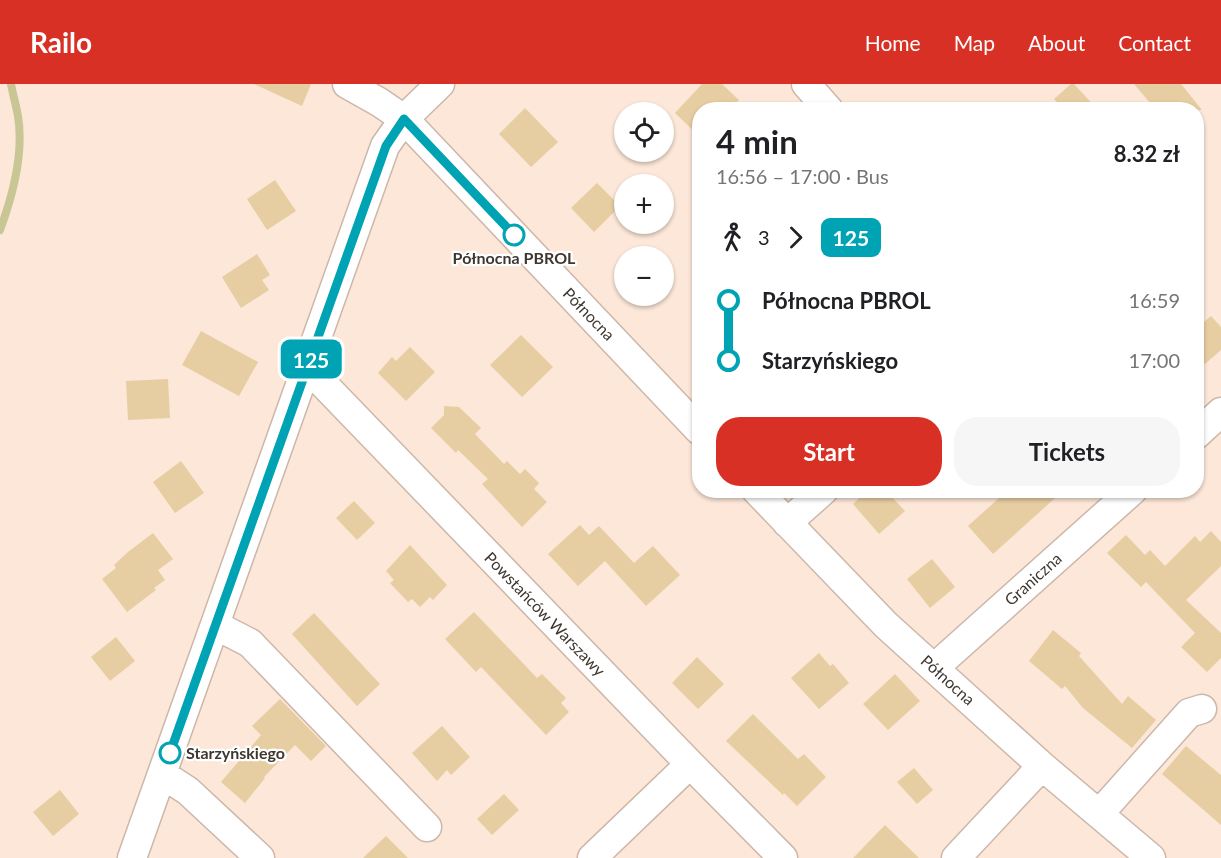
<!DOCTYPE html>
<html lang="en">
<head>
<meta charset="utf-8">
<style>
  body { margin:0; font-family:Lato,sans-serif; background:#f6f6f6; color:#202124; height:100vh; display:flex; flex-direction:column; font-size:22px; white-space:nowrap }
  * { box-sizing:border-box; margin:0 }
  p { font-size:20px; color:#757577 }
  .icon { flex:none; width:33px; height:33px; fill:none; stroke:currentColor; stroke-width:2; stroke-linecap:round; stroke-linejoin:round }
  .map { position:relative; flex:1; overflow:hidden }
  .sheet { position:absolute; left:692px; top:18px; width:512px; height:396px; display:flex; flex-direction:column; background:#fff; border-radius:24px; box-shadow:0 2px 4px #0004 }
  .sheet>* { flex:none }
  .badge { padding:0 12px; border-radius:9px; font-size:21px; line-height:39px }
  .tools { position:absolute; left:614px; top:18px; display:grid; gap:12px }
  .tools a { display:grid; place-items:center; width:60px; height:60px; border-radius:50%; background:#fff; box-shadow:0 2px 4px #0004; font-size:30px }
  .map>.badge { position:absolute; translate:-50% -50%; box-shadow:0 0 0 3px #fff }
  .legs { display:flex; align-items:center; gap:9px; height:66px; padding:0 24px; font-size:20px }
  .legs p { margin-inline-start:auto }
  .overview { display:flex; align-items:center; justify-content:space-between; height:102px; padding:0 24px }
  h1 { font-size:33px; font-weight:700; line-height:45px }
  .button { display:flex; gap:12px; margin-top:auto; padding:12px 24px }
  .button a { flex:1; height:69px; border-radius:24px; background:#d93025; color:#fff; font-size:24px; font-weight:700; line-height:69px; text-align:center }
  .button a+a { background:#f6f6f6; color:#202124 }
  ul { padding:0 24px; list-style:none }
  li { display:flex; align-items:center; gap:21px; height:60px; font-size:22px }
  li i { display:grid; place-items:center; width:9px; height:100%; margin:0 8px; background:currentColor }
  li i::after { content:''; width:15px; height:15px; margin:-8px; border:4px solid; border-radius:50%; background:#fff }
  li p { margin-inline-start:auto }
  li:first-child i { background:linear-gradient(#0000 50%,currentColor 0) }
  li:last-child i { background:linear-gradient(currentColor 50%,#0000 0) }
  header { display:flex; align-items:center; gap:36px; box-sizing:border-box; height:84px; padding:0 30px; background:#d93025; color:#fff }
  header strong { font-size:28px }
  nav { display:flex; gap:33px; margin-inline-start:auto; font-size:21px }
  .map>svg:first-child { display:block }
</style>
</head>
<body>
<header>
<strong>Railo</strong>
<nav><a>Home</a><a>Map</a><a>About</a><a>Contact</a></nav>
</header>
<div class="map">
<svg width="1221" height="774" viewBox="0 0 1221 774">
  <rect width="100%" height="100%" fill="#fce7d8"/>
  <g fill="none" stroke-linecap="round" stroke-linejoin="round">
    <!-- stream -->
    <path stroke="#c9c696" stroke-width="8" d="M0,146C13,111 24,69 18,32C16,21 13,11 11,0"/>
  </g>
  <!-- building -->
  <path fill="#e7cda2" d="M254,0H311L302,22Z
    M702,0H722L739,16L730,26H699V52L675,29Z
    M1071,0H1074L1098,26H1064L1054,15Z
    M1134,0H1181L1202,26H1156Z
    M525,24L558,58L531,83L499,50Z
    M275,96L296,127L267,146L247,115Z
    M597,99L620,122L594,148L571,124Z
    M257,170L270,191L262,196L269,206L241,224L222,193Z
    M1211,232L1221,243V266L1205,280L1196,269V245Z
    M201,247L258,278L239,312L182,281Z
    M521,251L553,283L522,313L490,281Z
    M410,263L435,288L406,317L378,289L392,273L396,277Z
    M168,295L170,334L128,336L126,297Z
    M444,322L459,323L481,344L475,350L504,380L507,377L520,390L525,385L539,399L534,405L547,418L522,443L482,400L488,395L458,366L456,369L431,344L444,331Z
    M181,377L204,409L175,429L153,398Z
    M868,406H885L905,427L879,450L853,420Z
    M1008,406H1064L993,470L968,442Z
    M354,417L375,439L357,456L336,434Z
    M580,441L589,451L599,442L634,479L653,462L680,491L646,522L605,477L578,502L548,470Z
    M1211,447L1221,458V482L1186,516L1221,549V574L1207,588L1181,563L1195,549L1146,498L1141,503L1107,469L1126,451L1145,471L1150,466L1165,482L1195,452L1200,458Z
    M153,449L173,475L158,486L165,496L154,504L156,506L127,528L102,495L116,484L114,481L128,468Z
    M410,461L447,501L433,516L430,513L420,523L412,515L408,518L390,499L394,496L386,487Z
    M932,475L955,503L930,524L907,495Z
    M474,528L537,594L542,590L566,614L561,619L569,628L546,651L481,583L476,588L445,555Z
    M314,529L380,600L357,622L292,550Z
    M1053,546L1081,569L1079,572L1122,620L1128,612L1156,636L1132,664L1083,624L1065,602L1062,605L1029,577Z
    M116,553L135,577L110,597L91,573Z
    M819,569L830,582L833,580L849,599L819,625L791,594Z
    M697,573L724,600L698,625L672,599Z
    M895,590L920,617L888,646L863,620Z
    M280,615L326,662L311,677L295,661L264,693L265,694L245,719L221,698L261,651L252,642Z
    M753,630L798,675L804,670L826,693L797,722L784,709L783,711L726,657Z
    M442,642L470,673L451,691L447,686L437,697L412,669Z
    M1186,662L1221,691V741L1162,690Z
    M914,684L933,706L917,720L897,698Z
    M60,706L79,730L53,752L33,728Z
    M504,710L519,726L492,751L477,735Z
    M885,741L919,774H853Z
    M386,752L408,774H363Z"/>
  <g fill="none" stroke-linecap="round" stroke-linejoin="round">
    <defs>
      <path id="minor" d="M347,0L379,18L404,35L699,346
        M806,0L829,26
        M308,284L690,680L783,774
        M1196,351L1221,328
        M756,406L886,541L1042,682L1151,774
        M787,439L824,406
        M215,541L250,559L427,743
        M934,584L1133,406
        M162,690L188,707L260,774
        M1099,730L1189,629L1202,625
        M132,774L385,62L404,35L440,0
        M592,774L690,680
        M956,774L1042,682"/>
    </defs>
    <!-- minor casing -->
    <use href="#minor" stroke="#ccb7aa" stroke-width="31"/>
    <!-- minor -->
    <use href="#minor" stroke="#fff" stroke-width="28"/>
  </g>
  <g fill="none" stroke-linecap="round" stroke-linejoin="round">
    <defs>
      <path id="line-1" d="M170,669L386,62L404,35L514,151"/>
    </defs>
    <!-- line-1 casing -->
    <use href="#line-1" stroke="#fff" stroke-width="14"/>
    <!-- line-1 -->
    <use href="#line-1" stroke="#00a3b4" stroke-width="9"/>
  </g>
  <!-- markers -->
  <g fill="#fff" stroke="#00a3b4" stroke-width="3">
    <circle cx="514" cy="151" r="10"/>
    <circle cx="170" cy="669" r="10"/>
  </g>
  <g text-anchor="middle" stroke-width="4.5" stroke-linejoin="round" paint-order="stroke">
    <!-- stop labels -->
    <g font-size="16" font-weight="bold" fill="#3e3630" stroke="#fff">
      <text x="514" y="180">Północna PBROL</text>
      <text x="186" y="675" text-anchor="start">Starzyńskiego</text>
    </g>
    <!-- street labels -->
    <g font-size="16" fill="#3e3630" stroke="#fff">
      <text transform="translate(589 230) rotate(46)" y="6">Północna</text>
      <text transform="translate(1033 495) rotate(-42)" y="6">Graniczna</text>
      <text transform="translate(545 530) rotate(46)" y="6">Powstańców Warszawy</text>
      <text transform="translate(948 596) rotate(42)" y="6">Północna</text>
    </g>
  </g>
</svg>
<div class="tools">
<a><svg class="icon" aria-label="locate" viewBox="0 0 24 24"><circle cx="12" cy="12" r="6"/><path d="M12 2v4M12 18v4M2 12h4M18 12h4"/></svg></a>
<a>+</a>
<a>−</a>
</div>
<b class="badge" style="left:311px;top:275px;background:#00a3b4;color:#fff">125</b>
<section class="sheet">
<div class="overview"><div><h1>4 min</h1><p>16:56 – 17:00 · Bus</p></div><b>8.32 zł</b></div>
<div class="legs"><svg class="icon" aria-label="walk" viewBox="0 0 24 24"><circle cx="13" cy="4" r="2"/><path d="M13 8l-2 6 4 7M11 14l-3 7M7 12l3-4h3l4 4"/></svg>3<svg class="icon" aria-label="forward" viewBox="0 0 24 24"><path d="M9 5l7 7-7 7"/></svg><b class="badge" style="background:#00a3b4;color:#fff">125</b></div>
<ul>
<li><i style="color:#00a3b4"></i><b>Północna PBROL</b><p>16:59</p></li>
<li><i style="color:#00a3b4"></i><b>Starzyńskiego</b><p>17:00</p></li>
</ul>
<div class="button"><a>Start</a><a>Tickets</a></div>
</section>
</div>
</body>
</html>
